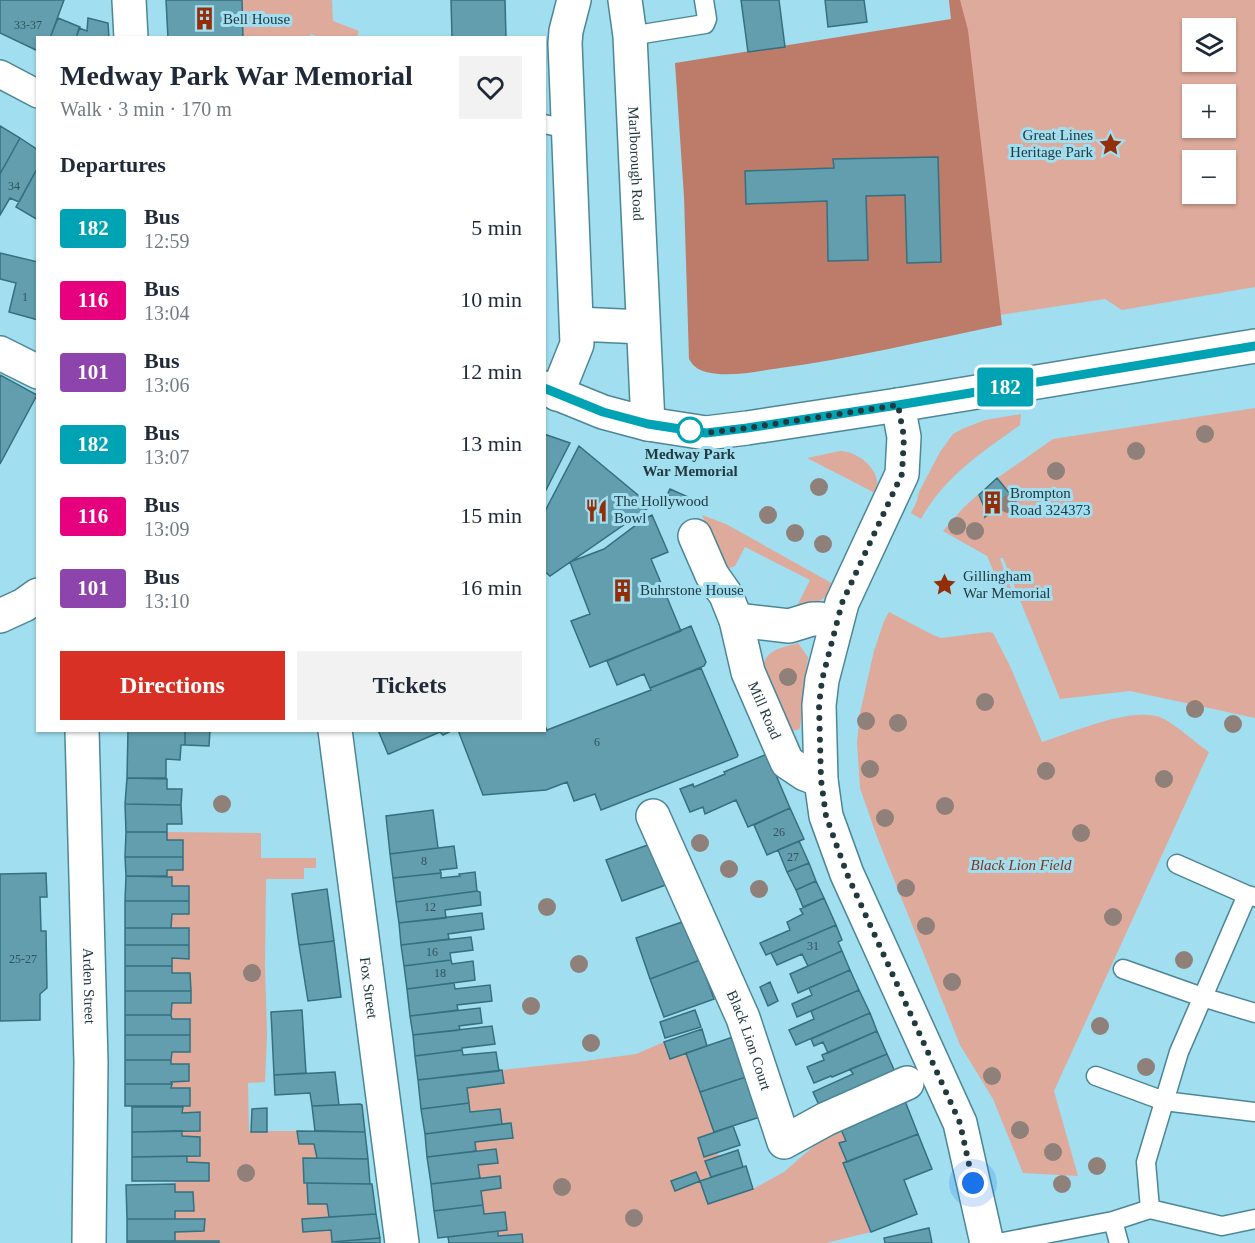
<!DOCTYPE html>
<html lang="en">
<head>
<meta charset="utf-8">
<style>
  body { margin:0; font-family:"Times New Roman",serif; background:#f2f2f3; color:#1f2937; height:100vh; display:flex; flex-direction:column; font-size:22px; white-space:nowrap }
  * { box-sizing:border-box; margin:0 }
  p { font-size:20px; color:#747a83 }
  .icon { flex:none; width:33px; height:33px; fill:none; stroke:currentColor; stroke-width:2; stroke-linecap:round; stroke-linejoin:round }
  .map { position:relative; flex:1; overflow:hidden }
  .sheet { position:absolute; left:36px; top:36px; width:510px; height:696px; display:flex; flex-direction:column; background:#fff; border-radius:0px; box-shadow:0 2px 4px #0004 }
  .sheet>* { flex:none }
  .badge { padding:0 12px; border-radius:4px; font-size:21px; line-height:39px }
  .tools { position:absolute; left:1182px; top:18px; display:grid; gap:12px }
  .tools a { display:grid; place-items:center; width:54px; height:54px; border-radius:0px; background:#fff; box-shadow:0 2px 4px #0004; font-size:30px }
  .you { position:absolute; width:30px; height:30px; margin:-15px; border:4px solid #fff; border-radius:50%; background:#1a73e8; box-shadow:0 0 0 9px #1a73e833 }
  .map>.badge { position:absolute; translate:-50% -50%; box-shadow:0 0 0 3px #fff }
  h2 { padding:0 24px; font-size:22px; line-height:54px }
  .round { display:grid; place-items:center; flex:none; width:63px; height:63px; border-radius:0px; background:#f2f2f3 }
  .head { display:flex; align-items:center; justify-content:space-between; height:102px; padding:0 24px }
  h1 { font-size:28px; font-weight:700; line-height:45px }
  .action { display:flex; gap:12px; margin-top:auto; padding:12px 24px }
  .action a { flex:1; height:69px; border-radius:0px; background:#d93025; color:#fff; font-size:24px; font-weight:700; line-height:69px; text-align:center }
  .action a+a { background:#f2f2f3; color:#1f2937 }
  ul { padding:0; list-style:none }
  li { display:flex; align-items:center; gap:18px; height:72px; padding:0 24px }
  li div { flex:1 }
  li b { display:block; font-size:22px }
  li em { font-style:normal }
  li .badge { min-width:66px; font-weight:700; text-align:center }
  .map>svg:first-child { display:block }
</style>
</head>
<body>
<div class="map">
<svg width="1255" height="1243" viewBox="0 0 1255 1243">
  <rect width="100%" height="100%" fill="#a1deef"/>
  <!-- green -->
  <path fill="#deaa9b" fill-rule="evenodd" d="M242,0H332L333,21L359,31L357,37H318L311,34L309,37H243Z
    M949,0H1255V287L1122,310L1105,299L987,317ZM1192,28H1226V62H1192ZM1192,94H1226V128H1192ZM1192,160H1226V194H1192Z
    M1255,408V718L1130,691L1060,699L1003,558H1000L1001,561L1016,601L1003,593L987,556L943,531L964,507L993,481L1053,439Z
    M1021,414L1020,425C982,452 944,477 921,519L911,513L917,501L919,492L940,452L953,434L962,429L985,420Z
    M840,451C859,451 885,473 875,493L807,458Z
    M702,515L726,524L835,585C828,601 811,604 795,610L810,580L745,547L735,566L724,570Z
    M889,612L933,635L941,638L989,632L993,633L1010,666L1042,742C1071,733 1136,704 1164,719C1179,727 1194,742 1209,752L1054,1091L1078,1176L1023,1173L993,1099L960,1045L877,837L860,788L857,743L860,713L874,651L884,621Z
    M798,643L808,657L800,728L798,730L787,731L763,665C769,648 782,648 798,643Z
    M167,832L261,833V858H316V868H304V879H266L265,967L267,1034L265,1082L248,1083L249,1131H297L299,1144H314L317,1158H303L304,1183H307L308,1204H327L329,1217L302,1219L303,1232L331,1230L332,1243H219L218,1241H175V1232L204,1231L205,1219H175V1211H194L193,1193L175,1192V1181H208L209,1163L187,1162V1156H200V1137L182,1136V1131H200V1113H182L183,1107L190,1106V1088H171V1082L189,1081V1064H171L172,1052L190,1051V1019H172V1003L191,991L190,973H172V958H189V929L171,928L172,914H189V886H172V877L167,876V870L183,857V840H167Z
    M664,1042L686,1053L714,1132L698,1138L704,1157L718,1153L719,1156L706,1161L711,1177L700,1181L708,1204L753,1189L784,1172L816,1144L840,1127L846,1141L839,1144L847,1162L843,1164L871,1232L826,1243H523L521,1234L498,1236V1231L484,1214L481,1191L501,1188L500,1176L480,1178L478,1165L498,1163L496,1149L476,1151L475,1142L513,1138L512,1123L502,1124L500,1109L470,1112L467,1088L503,1083L502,1070L585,1061L636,1054Z"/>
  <!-- forest -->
  <path fill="#bd7c69" d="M949,0H960L968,30L1002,325C928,340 854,358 780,368C759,371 731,377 711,373C700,371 694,368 689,359L684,197L675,63L951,19Z"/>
  <!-- building -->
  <path fill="#639eae" stroke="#34707f" stroke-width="1.5" d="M0,0H64L50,38H38V51L0,33Z
    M166,0H242L243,38H168Z
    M451,0H505L506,38H452Z
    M741,0H779L785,47L748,52Z
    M825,0H864L867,22L828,27Z
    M58,18L80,27L76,38H50Z
    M88,18L108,23L109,38H76L79,28L87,31Z
    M0,126L20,138L0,174Z
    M20,138L38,150V167L19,202L10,198L0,215V174Z
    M938,157L941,262L907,263L905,195L866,196L868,260L828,261L827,201L746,204L745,171L834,168L833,159Z
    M38,167V220L16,207Z
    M0,253L38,262V320L9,312L16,283L0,279Z
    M0,375L37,395L0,464Z
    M544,434L570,443L544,494Z
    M579,446L651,506L550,576L544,571V513Z
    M997,478L1010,494L985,517V509L979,495Z
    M670,489L695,500L692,506L667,495Z
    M652,515L668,552L651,559L681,631L590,667L571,621L590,614L570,562L604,549L644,519Z
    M691,626L706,662L704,666L650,688L644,674L617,685L607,661Z
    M701,668L738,755L737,757L601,810L595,794L574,801L567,782L546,790L483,795L458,730H544V724L547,730L651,690L650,688Z
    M128,730H185V745H181L180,760L166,759V778H127Z
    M185,730H210L209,746L185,745Z
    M378,730H453L443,735L440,732L389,754H388Z
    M767,754L790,808L748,827L736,800L705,814L703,807L690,812L680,789L693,784L694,787L725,774L724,772Z
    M127,778L167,779V789H182L181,805L125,804Z
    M125,804L181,805L182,824H167V832H126Z
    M790,808L804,839L767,855L754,825Z
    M433,810L438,848L390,854L386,816Z
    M126,832H167V840H183V857H125Z
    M799,841L809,863L787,872L778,850Z
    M656,842L671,883L622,901L606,860Z
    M454,846L457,868L440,870L441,873L393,878L390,854Z
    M125,857H183V870H167V876H126Z
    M809,863L816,881L796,890L787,872Z
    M475,872L477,891L396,902L393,878L441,873V878L460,876L459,874Z
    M46,873L47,897H40L41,931H46L47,988L40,994V1020L0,1021V874Z
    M126,876L172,877V886H189V901H125Z
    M816,881L824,898L803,907L796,890Z
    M327,889L334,941L299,945L292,894Z
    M477,891L480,892L481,905L445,910L446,918L399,923L396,902Z
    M824,898L836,925L766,955L760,943L790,930L787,922L803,914L800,909Z
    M125,901H189V914H172L171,928H125Z
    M482,913L484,929L448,934L449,939L401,945L399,923Z
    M685,921L700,960L650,979L636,938Z
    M836,925L842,940L838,942L842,951L808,966L802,954L777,965L771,953Z
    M125,928H189V945H125Z
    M471,937L473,950L450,953L451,960L404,966L401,945Z
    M334,941L341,997L308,1001L299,945Z
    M125,945H189V959L172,958V966H125Z
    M842,951L850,970L798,993L790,974Z
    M451,960L452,964L473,961L475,980L407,989L404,966Z
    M700,960L714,999L664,1017L650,979Z
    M125,966H172V973H190L191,991H125Z
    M850,970L859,990L797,1017L792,1004L812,995L809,988Z
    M770,982L778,1001L768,1006L760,987Z
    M454,983L455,989L490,985L492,1001L457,1005L458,1010L410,1016L407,989Z
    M859,990L870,1013L796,1045L789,1030L814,1019L811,1011Z
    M125,991H191V1003H172L171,1015H125Z
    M480,1008L482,1023L459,1026L460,1030L413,1035L410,1016Z
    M302,1010L306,1073L274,1075L271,1012Z
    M695,1010L701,1027L665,1038L660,1022Z
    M870,1013L877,1031L828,1053L823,1042L814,1046L811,1039Z
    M125,1015H171L172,1019H190V1035H125Z
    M492,1026L495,1044L462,1048V1050L415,1056L413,1035Z
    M702,1029L707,1046L670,1059L664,1042Z
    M877,1031L887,1054L832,1077L831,1076L814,1083L807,1067L824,1060L822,1055Z
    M125,1035H190V1052H172L171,1060H125Z
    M736,1036L749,1076L700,1092L686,1053Z
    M462,1050L463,1055L496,1052L499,1071L418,1080L415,1056Z
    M887,1054L896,1074L820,1107L813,1092L853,1074L850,1069Z
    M125,1060H171V1064H189V1081L171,1082L172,1084H125Z
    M502,1070L504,1083L467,1088L469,1103L421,1109L418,1080Z
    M335,1072L339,1105L312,1106L310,1093L275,1095L274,1075Z
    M749,1076L763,1116L714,1132L700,1092Z
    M125,1084H172L171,1088H190V1106H125Z
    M905,1101L918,1134L847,1162L839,1143L846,1141L840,1127Z
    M469,1103L470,1112L500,1109L502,1124L425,1134L421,1109Z
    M360,1104L362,1105L365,1132L315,1131L312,1106Z
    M132,1107H183L182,1113L200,1112V1131L132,1132Z
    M267,1108V1132H251L252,1109Z
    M511,1123L513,1138L475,1142L476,1151L427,1157L425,1134Z
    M733,1126L740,1145L704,1157L698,1138Z
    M182,1131V1136L200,1137V1156L132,1157V1132Z
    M297,1131L365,1132L368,1159L317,1158L314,1144H299Z
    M918,1134L932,1169L904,1180L917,1214L871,1232L843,1163Z
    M496,1149L498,1163L478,1165L480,1178L431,1184L427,1157Z
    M738,1150L743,1167L711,1177L705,1161Z
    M187,1156V1162L209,1163V1181H132V1157Z
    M303,1158L368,1159L370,1184L304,1183Z
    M746,1166L753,1189L708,1204L700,1181Z
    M696,1172L700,1181L675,1191L671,1181Z
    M500,1176L501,1188L481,1191L483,1205L434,1211L431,1184Z
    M307,1183L372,1184L376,1214L329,1217L327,1204H308Z
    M175,1184V1192H193L194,1211H175V1219H127L126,1185Z
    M483,1205L484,1214L505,1212L507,1230L438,1238L434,1211Z
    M376,1214L380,1238L332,1242L331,1230L303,1232L302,1219Z
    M127,1219H205L204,1231L175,1232V1241H127Z
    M929,1228L932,1243H885L884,1238Z
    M498,1231V1236L522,1234L523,1243H449L448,1237Z
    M380,1238V1243L332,1242Z
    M127,1241H219V1243H127Z"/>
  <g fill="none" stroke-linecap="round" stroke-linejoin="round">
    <defs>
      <path id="service" d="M630,36L705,24L707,19L704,0
        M544,124L568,129
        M1177,864L1247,895
        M1123,969L1202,997L1255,1013
        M1096,1076L1164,1101L1255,1112
        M1150,1209L1222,1226L1255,1219
        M1113,1221L1150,1209L1146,1162L1179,1052L1247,895L1255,897
        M998,1243L1113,1221L1119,1243"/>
      <path id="pedestrian" d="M0,74L38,94"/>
      <g id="minor">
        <path d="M129,0L131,38"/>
        <path id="s1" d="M625,0L630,36L648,424"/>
        <path d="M577,324L643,327"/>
        <path d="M0,353L38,372"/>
        <path d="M557,394L577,344L565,43L566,31L574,0"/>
        <path d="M898,405L904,437L902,474L842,603L822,680L819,705L821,780L826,816L847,874L960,1123L987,1243"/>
        <path id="s2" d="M695,536L712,575L726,595L736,620L748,672L787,762L805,774L821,780"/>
        <path d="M736,620L789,626L812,619H820L835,624"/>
        <path id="s3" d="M82,730L91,1062L89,1243"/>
        <path id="s4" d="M335,730L402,1243"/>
        <path id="s5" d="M653,816L743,1018L784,1142L826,1119L907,1083"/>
      </g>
      <path id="primary" d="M544,388L603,412L648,424L706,433L747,428L898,405L1255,346
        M0,616L24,605L38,595"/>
    </defs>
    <!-- service casing -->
    <use href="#service" stroke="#4c8797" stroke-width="21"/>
    <!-- pedestrian casing -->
    <use href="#pedestrian" stroke="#4c8797" stroke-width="30"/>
    <!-- minor casing -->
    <use href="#minor" stroke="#4c8797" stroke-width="36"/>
    <!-- primary casing -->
    <use href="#primary" stroke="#4c8797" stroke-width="36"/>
    <!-- service -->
    <use href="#service" stroke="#fff" stroke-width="18"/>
    <!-- pedestrian -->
    <use href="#pedestrian" stroke="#fff" stroke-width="27"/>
    <!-- minor -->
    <use href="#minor" stroke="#fff" stroke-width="33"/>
    <!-- primary -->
    <use href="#primary" stroke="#fff" stroke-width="33"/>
  </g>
  <!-- trees -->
  <g fill="#90807a">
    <circle cx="1205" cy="434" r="9"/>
    <circle cx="1136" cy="451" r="9"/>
    <circle cx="1056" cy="471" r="9"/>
    <circle cx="819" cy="487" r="9"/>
    <circle cx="1008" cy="504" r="9"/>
    <circle cx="768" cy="515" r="9"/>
    <circle cx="957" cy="526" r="9"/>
    <circle cx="975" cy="531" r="9"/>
    <circle cx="795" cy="533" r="9"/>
    <circle cx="823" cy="544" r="9"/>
    <circle cx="788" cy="677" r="9"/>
    <circle cx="985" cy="702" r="9"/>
    <circle cx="1195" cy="709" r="9"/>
    <circle cx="866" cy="721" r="9"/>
    <circle cx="898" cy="723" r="9"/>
    <circle cx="1233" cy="724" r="9"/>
    <circle cx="870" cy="769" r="9"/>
    <circle cx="1046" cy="771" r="9"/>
    <circle cx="1164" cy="779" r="9"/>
    <circle cx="222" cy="804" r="9"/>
    <circle cx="945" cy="806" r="9"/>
    <circle cx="885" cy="818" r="9"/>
    <circle cx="1081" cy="833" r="9"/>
    <circle cx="700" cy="843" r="9"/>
    <circle cx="729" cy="869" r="9"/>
    <circle cx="906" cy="888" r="9"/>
    <circle cx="759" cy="889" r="9"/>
    <circle cx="547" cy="907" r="9"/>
    <circle cx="1113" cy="917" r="9"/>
    <circle cx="926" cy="926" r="9"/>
    <circle cx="1184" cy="960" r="9"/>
    <circle cx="579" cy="964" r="9"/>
    <circle cx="252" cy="973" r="9"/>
    <circle cx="952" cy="982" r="9"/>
    <circle cx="531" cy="1006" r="9"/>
    <circle cx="1100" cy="1026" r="9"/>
    <circle cx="591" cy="1043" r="9"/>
    <circle cx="1146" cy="1067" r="9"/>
    <circle cx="992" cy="1076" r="9"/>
    <circle cx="1020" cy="1130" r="9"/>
    <circle cx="1053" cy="1152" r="9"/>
    <circle cx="1097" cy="1166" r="9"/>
    <circle cx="246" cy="1173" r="9"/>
    <circle cx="1062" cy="1184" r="9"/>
    <circle cx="562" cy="1187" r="9"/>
    <circle cx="634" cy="1218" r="9"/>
  </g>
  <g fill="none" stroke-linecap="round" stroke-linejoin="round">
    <defs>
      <path id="line" d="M544,388L603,412L648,424L706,433L747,428L898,405L1255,346"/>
    </defs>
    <!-- line casing -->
    <use href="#line" stroke="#fff" stroke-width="14"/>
    <!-- line -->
    <use href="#line" stroke="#00a3b4" stroke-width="9"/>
    <!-- walk -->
    <path stroke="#213a40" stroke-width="6" stroke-dasharray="0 10.8" d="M690,430L706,433L747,428L898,405L904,437L902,474L842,603L822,680L819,705L821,780L826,816L847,874L960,1123L973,1183"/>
  </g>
  <!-- icons -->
  <defs>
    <symbol id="building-bare" viewBox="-9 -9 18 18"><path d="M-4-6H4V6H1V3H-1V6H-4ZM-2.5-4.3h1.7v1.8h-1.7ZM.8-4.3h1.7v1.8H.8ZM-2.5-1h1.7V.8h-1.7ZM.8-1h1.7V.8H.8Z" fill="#942e09" stroke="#a1deef" stroke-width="2.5" paint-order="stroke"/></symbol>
    <symbol id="sight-bare" viewBox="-9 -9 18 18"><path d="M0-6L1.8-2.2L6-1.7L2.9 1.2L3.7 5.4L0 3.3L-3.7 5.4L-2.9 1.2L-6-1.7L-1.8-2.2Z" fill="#942e09" stroke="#a1deef" stroke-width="2.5" paint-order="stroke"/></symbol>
    <symbol id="restaurant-bare" viewBox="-9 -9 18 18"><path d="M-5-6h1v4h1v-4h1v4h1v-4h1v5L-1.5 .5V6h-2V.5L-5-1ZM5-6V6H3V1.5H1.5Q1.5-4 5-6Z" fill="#942e09" stroke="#a1deef" stroke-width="2.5" paint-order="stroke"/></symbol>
  </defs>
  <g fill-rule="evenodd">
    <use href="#building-bare" x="188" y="2" width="33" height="33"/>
    <use href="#sight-bare" x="1094" y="128" width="33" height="33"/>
    <use href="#building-bare" x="976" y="486" width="33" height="33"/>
    <use href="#restaurant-bare" x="580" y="494" width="33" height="33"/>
    <use href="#sight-bare" x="928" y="568" width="33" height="33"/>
    <use href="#building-bare" x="606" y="574" width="33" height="33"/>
  </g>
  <!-- markers -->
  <circle fill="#fff" stroke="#00a3b4" stroke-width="3" cx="690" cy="430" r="12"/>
  <g text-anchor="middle" stroke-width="6" stroke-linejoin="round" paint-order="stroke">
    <!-- number labels -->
    <g font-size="12" fill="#32535c">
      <text x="28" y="29">33-37</text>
      <text x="14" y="190">34</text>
      <text x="25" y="301">1</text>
      <text x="597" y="746">6</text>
      <text x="779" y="836">26</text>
      <text x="793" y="861">27</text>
      <text x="424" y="865">8</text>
      <text x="430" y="911">12</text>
      <text x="813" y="950">31</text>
      <text x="432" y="956">16</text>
      <text x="23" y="963">25-27</text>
      <text x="440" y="977">18</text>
    </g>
    <!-- poi labels -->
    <g font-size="15" fill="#213a40" stroke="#a1deef" text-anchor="start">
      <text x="223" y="24">Bell House</text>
      <text x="1093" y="140" text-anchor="end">Great Lines<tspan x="1093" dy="17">Heritage Park</tspan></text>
      <text x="1010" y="498">Brompton<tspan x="1010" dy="17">Road 324373</tspan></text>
      <text x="614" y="506">The Hollywood<tspan x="614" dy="17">Bowl</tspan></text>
      <text x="963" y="581">Gillingham<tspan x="963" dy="17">War Memorial</tspan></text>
      <text x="640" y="595">Buhrstone House</text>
    </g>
    <!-- street labels -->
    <g font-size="15" fill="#213a40" stroke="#a1deef">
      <text dy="5" stroke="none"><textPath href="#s1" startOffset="164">Marlborough Road</textPath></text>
      <text dy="5" stroke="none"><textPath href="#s2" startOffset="189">Mill Road</textPath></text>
      <text dy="5" stroke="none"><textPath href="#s3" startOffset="256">Arden Street</textPath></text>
      <text dy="5" stroke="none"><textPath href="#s4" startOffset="260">Fox Street</textPath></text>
      <text dy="5" stroke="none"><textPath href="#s5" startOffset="244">Black Lion Court</textPath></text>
    </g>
    <!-- stop labels -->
    <g font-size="15" font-weight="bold" fill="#213a40" stroke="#a1deef">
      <text x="690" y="459">Medway Park<tspan x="690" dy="17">War Memorial</tspan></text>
    </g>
    <!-- park labels -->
    <g font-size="15" font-style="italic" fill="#83331b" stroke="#a1deef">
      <text x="1021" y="870">Black Lion Field</text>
    </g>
  </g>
</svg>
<div class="tools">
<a><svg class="icon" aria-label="layers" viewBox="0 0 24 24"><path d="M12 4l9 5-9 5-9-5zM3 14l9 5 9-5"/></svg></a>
<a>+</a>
<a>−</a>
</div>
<div class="you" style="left:973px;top:1183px"></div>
<b class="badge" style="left:1005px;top:387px;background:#00a3b4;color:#fff">182</b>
<section class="sheet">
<div class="head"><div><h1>Medway Park War Memorial</h1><p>Walk · 3 min · 170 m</p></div><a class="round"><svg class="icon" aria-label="heart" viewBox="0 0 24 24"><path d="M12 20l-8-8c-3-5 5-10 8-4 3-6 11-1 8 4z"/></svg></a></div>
<h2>Departures</h2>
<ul>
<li><span class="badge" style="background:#00a3b4;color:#fff">182</span><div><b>Bus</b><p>12:59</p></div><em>5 min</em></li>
<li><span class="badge" style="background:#e6007e;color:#fff">116</span><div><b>Bus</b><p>13:04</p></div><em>10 min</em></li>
<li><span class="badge" style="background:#8e44ad;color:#fff">101</span><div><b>Bus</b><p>13:06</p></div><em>12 min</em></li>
<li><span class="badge" style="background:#00a3b4;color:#fff">182</span><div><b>Bus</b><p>13:07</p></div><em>13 min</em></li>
<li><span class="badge" style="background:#e6007e;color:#fff">116</span><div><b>Bus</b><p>13:09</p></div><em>15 min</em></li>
<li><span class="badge" style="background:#8e44ad;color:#fff">101</span><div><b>Bus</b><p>13:10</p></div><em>16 min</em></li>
</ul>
<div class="action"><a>Directions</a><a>Tickets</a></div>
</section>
</div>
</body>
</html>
